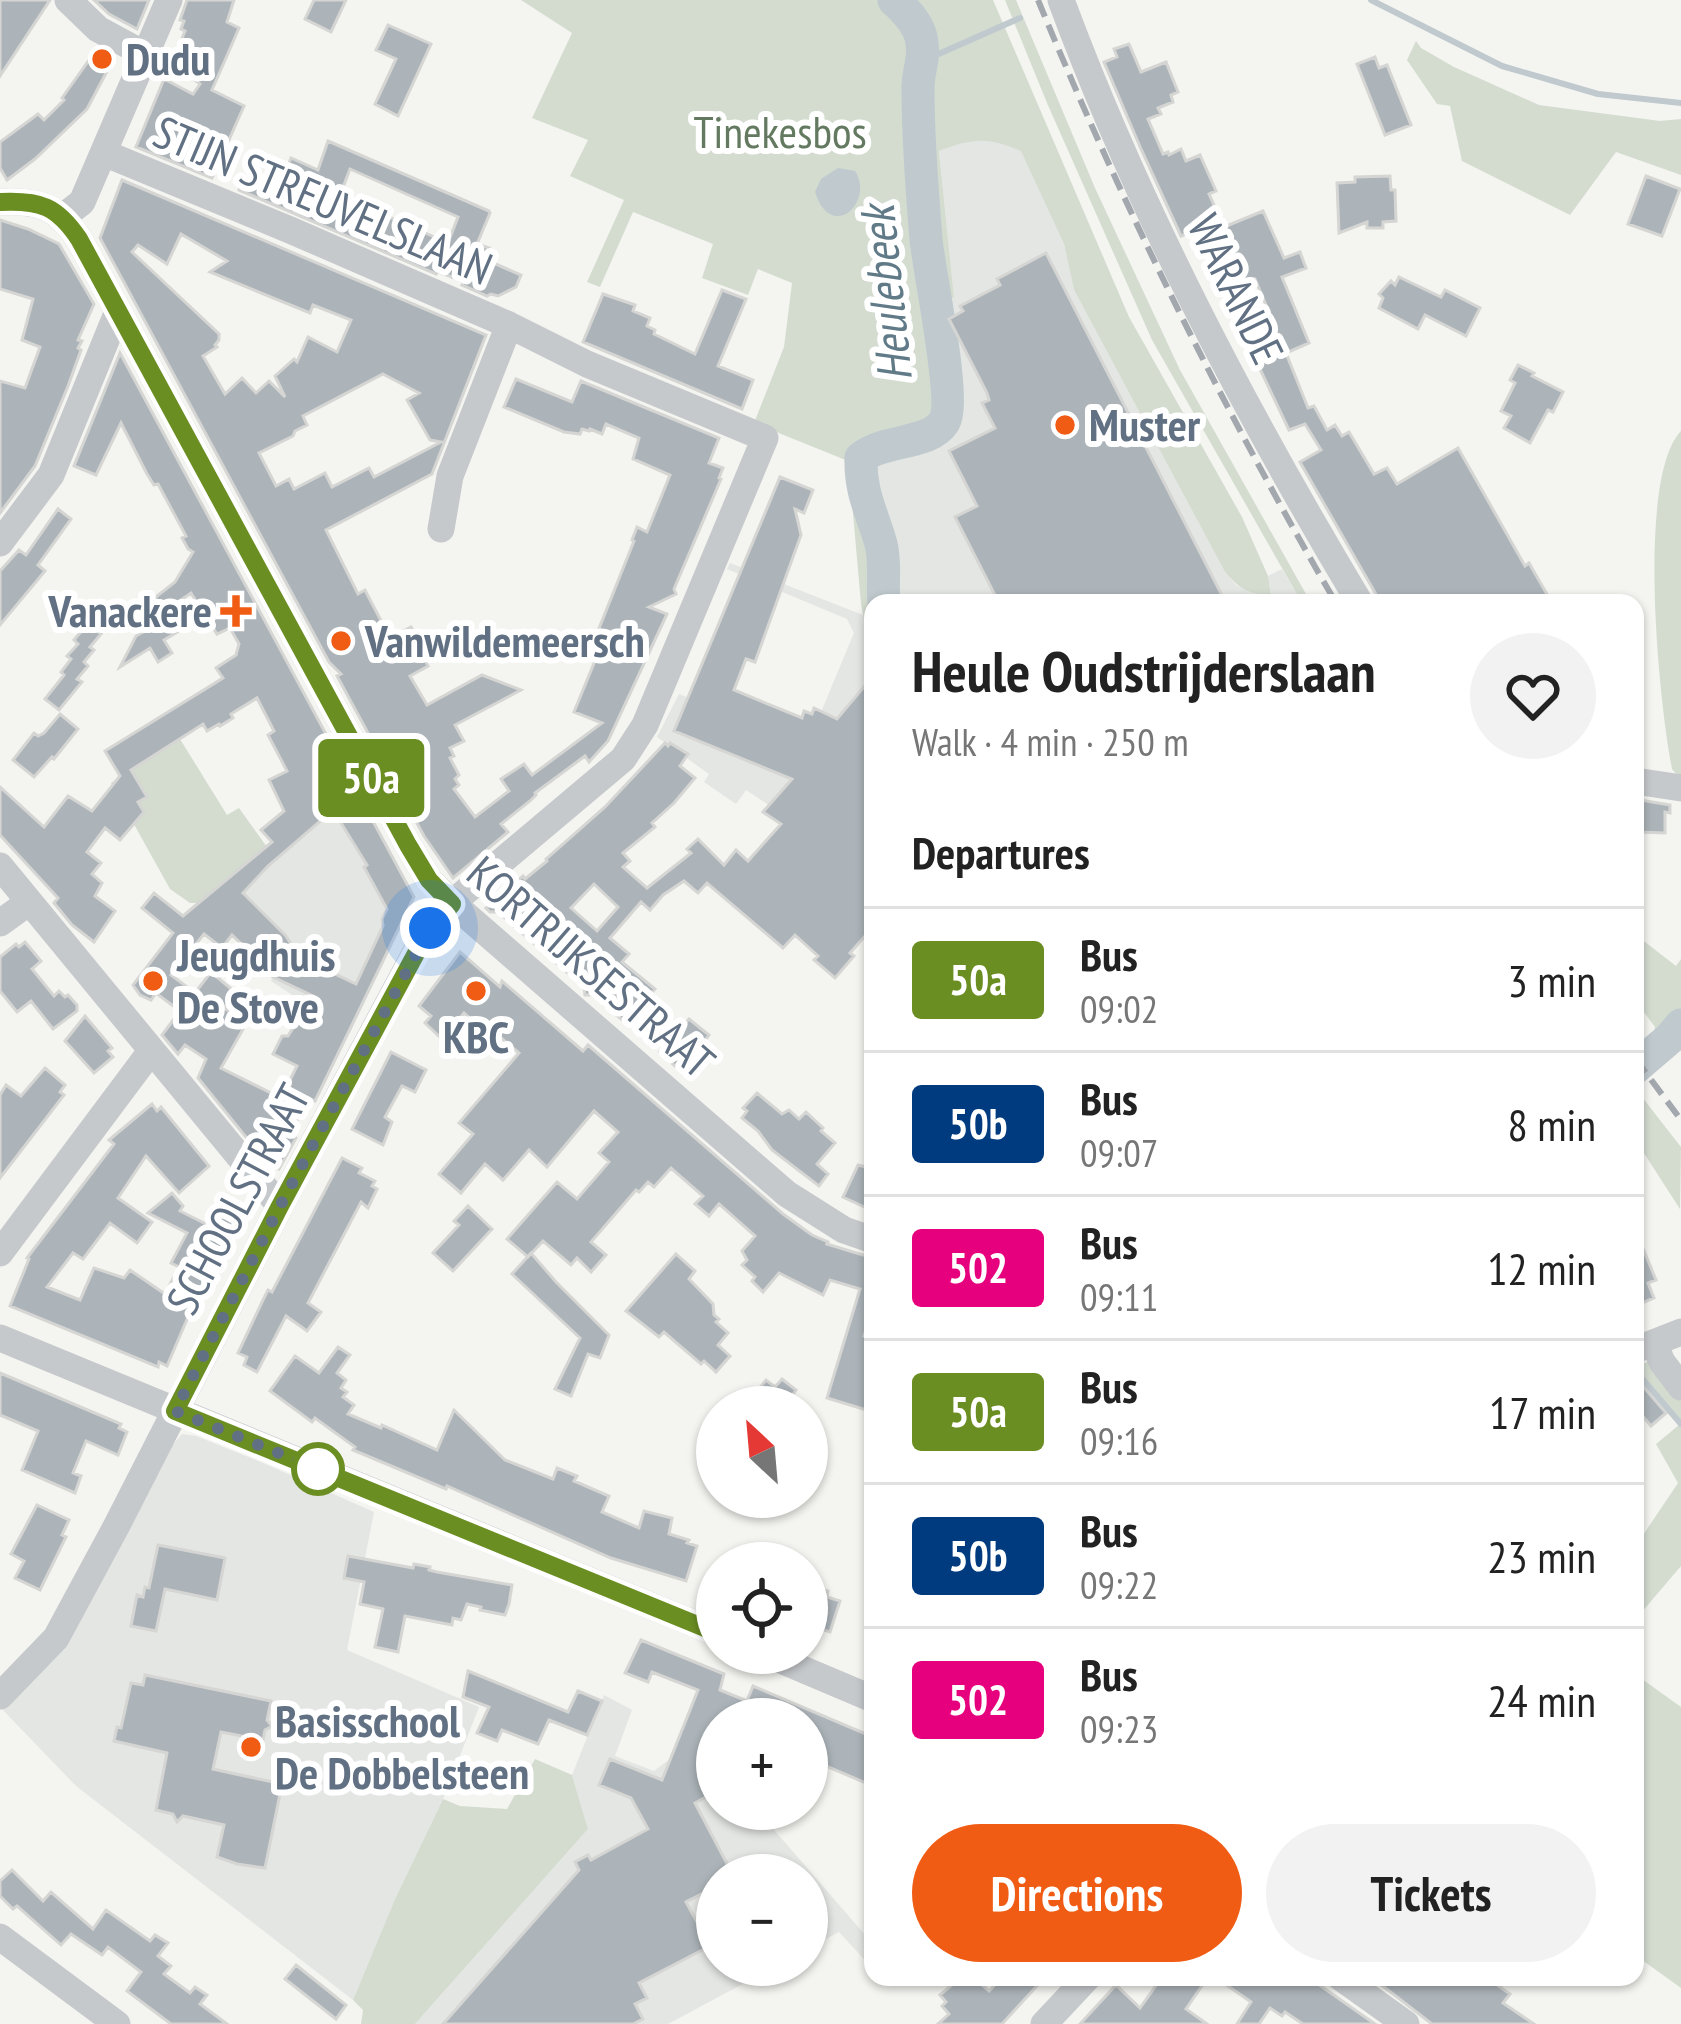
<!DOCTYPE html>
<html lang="en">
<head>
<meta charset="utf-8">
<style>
  body { margin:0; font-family:"PT Sans Narrow",sans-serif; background:#f2f2f2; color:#222; height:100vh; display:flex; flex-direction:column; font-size:45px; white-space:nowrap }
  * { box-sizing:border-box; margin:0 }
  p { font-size:39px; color:#767676 }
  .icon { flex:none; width:66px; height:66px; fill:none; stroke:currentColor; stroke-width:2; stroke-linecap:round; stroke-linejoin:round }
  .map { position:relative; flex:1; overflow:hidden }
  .drawer { position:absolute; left:864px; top:594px; width:780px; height:1392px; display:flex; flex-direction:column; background:#fff; border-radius:24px; box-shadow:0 3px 9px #0004 }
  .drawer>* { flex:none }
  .badge { padding:0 24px; border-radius:9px; font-size:42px; line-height:78px }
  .needle { width:78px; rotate:334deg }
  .buttons { position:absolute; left:696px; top:1386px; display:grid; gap:24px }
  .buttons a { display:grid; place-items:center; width:132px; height:132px; border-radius:50%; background:#fff; box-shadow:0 3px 9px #0004; font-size:60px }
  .you { position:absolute; width:60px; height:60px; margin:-30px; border:9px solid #fff; border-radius:50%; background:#1a73e8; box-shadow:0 0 0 18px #1a73e833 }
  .map>.badge { position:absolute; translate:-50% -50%; box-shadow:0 0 0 6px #fff }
  h2 { padding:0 48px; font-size:45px; line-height:108px }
  .round { display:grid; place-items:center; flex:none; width:126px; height:126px; border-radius:63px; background:#f2f2f2 }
  .overview { display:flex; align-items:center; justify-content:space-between; height:204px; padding:0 48px }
  h1 { font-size:57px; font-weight:800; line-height:90px }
  .cta { display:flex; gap:24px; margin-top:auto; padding:24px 48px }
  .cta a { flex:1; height:138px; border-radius:72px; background:#f05c14; color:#fff; font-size:48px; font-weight:800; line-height:138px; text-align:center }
  .cta a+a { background:#f2f2f2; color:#222 }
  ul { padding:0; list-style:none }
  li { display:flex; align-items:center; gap:36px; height:144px; padding:0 48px; border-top:3px solid #e0e0e0 }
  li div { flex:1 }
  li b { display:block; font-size:45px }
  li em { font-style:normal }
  li .badge { min-width:132px; font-weight:700; text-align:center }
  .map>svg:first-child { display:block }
</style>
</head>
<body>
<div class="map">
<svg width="1681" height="2024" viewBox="0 0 1681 2024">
  <rect width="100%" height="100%" fill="#f4f4f0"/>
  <!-- built -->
  <path fill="#e4e6e3" d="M968,140H995L1022,151L1064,244L1074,290L1225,572L1236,585L1260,595L1271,594L1268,576L1282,569L1302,603H896L897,548L882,506L871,493L872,467L959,428L962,391L943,304L954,297L939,150Z
    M730,563L863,615L873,636V890L787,817L746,790L736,804L704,782L709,774L657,737L679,694L806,748L854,633L847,619L727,569Z
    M349,777L414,897L350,1033L271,981L275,972L261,963L199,903Z
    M182,1434L196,1436L261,1462L374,1512L347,1650L479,1707L443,1799L395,1899L353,2000L76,1786L0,1707L169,1449Z
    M604,1695L632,1710L615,1756L654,1771L696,1739L717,1763V1809H756L873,1944V1969L839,1932L807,1949V1875H717V1965H778L668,2024H415L588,1829L572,1775Z"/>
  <!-- green -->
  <path fill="#d4dcd0" d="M521,0H993L1129,317L1242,517L1268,576L1271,595C1250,595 1238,588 1225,572L1074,290L1064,244L1021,151C987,137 974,138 939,151L954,297L943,304C935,227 917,133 926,56L906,50L919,238L940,385L941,403L938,417L930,426L860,443L855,449L853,463L754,423L784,347L792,283L758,269L748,295L702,278L713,244L633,212L600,287L587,282L624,200L570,176L588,140L532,118L572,33Z
    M1005,0H1016L1095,188L1180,370L1311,603H1302L1152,340L1047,103Z
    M1416,41L1421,48L1454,67L1539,105L1660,121L1681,119V175L1616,152L1570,215L1462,161L1450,106L1437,104L1407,60Z
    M1681,431V780L1672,769C1659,703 1636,478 1681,431Z
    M871,493C898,527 897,561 896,603H873V636L864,619L861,604L852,502L858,496Z
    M180,739L227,815L239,808L267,847L199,903H190L170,889L111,783Z
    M1640,938L1676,966L1681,959V1011L1653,1041L1655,1027L1635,1000V943Z
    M1635,1088L1681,1147L1680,1209L1640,1147L1635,1149Z
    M1652,1360L1681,1395V1566L1635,1620V1547L1678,1483L1656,1444L1679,1425L1635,1372V1367Z
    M1635,1674L1681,1707V1988L1635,1955Z
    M535,1759L572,1775L588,1829L415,2024H361L363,2010L353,2000L395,1899L443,1799L460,1806L507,1809Z"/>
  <!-- water -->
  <path fill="#bfc9ce" d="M838,168L855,171C875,202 831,243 815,192L821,179Z"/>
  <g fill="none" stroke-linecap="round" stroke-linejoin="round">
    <!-- stream -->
    <path stroke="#bfc9ce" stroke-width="6" d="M1371,0L1502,66L1598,94L1681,103
      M925,60L1020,18
      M1639,1375L1681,1424"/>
    <!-- river -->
    <path stroke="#bfc9ce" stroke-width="33" d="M884,603C882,583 886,563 881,544C872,512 860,493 861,458C883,439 930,445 944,422C957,401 929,272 926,239C922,190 918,141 918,91C917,71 926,60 921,37C917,22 905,10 894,0
      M1635,1068L1670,1038L1681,1025"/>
  </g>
  <!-- building -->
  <path fill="#acb4b9" stroke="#d5d5d3" stroke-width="3" fill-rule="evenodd" d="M0,0H50L0,76Z
    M94,0H149L137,29L109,14Z
    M187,0H234L227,22L239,28L212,90L244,106L212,178L136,147L164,79L193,94L200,84L172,63L185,31L181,29L184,21L180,20Z
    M314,0H346L331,32L305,19Z
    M388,25L431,44L398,116L375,104L396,59L376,50Z
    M1129,44L1141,72L1166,62L1178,92L1171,95L1173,102L1158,108L1161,114L1148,119L1163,154L1168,152L1169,155L1181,149L1186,161L1200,155L1216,191L1209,194L1224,227L1263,211L1284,258L1300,252L1306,268L1282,277L1309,343L1286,353L1308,408L1314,406L1327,430L1335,425L1342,436L1349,432L1374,474L1387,468L1397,484L1458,448L1525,566L1529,563L1552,603H1381L1300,462L1321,450L1305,424L1289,430L1241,329L1271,317L1255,279L1233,288L1207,226L1181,236L1141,149L1104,62L1117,57L1114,49Z
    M97,49L114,58L87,109L35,159L7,180L0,168V142L38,114L44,120L64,100L62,98Z
    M1375,57L1379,68L1387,65L1411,125L1385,135L1357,64Z
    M328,141L489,211L490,213L477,244L489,248L484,259L521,275L516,287L498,296L491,294L487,296L462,285L464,282L437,271L436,274L239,190L241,178L244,179L247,172L267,183L271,176L282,182L291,158L318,170ZM350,169L458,217L448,243L340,195Z
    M1390,176L1391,190H1395L1396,221L1383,222V228H1367V222L1339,233L1337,183L1355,182V177Z
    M1646,176L1680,189L1662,236L1628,224Z
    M122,180L486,335L432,474L326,530L358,594L365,590L390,638L411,627L424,649L421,651L428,666L410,676L427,705L482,675L521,690L455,725L464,741L450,748L454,756L450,758L459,775L455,779L459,785L454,789L475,817L509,791L501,779L524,764L532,775L602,723L574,712L606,634L598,631L634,541L632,540L637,527L647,532L670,475L633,459L639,438L606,424L602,434L590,429L589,431L582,429L580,434L564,432L504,407L516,379L572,402L581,381L719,438L709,463L723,468L719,478L721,479L674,589L676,594L649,607L667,614L608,741L589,762L585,756L535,793L536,795L530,801L501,824L508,832L453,878L424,836L337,676L341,674L329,662L100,238ZM181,234L227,261L210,272L310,313L313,305L351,320L337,352L308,337L297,362L294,359L275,376L285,397L269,381L256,393L242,378L225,394L203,356L217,347L215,345L219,340V334L132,252L138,245L167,264ZM383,374L419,393L407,400L430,440L441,442L374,477L369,468L332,487L325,473L294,489L289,479L276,486L259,453L293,436L295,431L307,425L303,416Z
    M0,220L28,229L59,244L94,304L78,340L82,341L78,348L81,350L68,386L35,466L0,513V381L25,388L40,347L22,340L33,299L0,289Z
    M1046,253L1226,603H999L955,517L977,506L949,451L995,428L982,403L989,400L987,393L949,319L963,311L960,306L1000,285L997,279Z
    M1399,277L1441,297L1445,290L1480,308L1466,336L1425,315L1418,329L1379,308L1383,298L1379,294L1391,281L1395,285Z
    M722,290L746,299L718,366L753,380L742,409L583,342L603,294L635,305L633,311L650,318L647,326L655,330L654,334L695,354Z
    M120,353L414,897L315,1101L308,1098L290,1134L296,1138L279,1169L268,1164L198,1078L206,1059L185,1045L178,1054L162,1035L180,1011L156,993L151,1000L140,995L133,985L173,933L142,908L154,893L183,916L272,842L261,830L284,811L269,780L287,771L268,735L274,731L257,698L231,714L233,718L220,726L219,724L207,731L203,724L131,770L147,797L138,802L144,812L120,840L105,828L87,852L101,863L92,874L102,883L95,896L115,911L94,942L72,925L54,903L58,898L0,835V787L44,827L68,796L92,811L120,776L105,751L223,678L216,668L236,655L239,644L230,628L217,634L191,593L166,610L179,631L164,640L172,653L158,662L150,648L120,667L136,636L154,626L149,621L141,626L157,596L175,582L193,552L188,549L182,538L186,536L158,484L154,485L147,474L121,423L96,475L74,466ZM333,810L367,865L364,867L387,909L382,919L383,926L356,984L287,951L291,944L286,936L243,893L268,866ZM204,934L222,948L232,935L261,963L276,972L273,977L313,996L288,1036H282L273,1054L297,1066L281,1098L221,1068L247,1022L224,1008L236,993L211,972L195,993L171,975Z
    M1518,365L1534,373L1532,376L1563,392L1553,412L1548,410L1530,443L1504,428L1511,416L1501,411L1515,383L1510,380Z
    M780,477L813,490L804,513L795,509L801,535L755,662L746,659L734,690L802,718L804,711L812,714L814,708L837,719L873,676V927L850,953L854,956L835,978L814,960L818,956L795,935L783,948L707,883L698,893L684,881L663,895L650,910L641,902L610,938L629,954L622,962L655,989L626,1023L592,995H585L584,987L498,912H490L486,908L523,876L525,879L547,861L546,859L605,807L665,743L668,746L670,743L688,754L680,766L695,778L674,803L652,823L655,827L623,853L630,861L623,867L647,888L691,853L687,849L698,839L724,865L736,850L748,861L781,824L763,812L792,779L674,731ZM594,884L618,907L597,931L571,908Z
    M58,509L71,519L38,565L45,571L0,625V571L19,550L26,555Z
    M95,607L108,618L97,631L101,634L90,647L94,650L84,662L88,666L77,679L82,682L59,710L45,699L64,675L61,672L71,659L67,656L78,644L74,640L84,628L80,624Z
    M60,714L78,729L54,759L52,757L34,777L13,760L34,733L38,736L44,733Z
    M1635,799L1670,805V813L1665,812V833L1638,832L1635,829Z
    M25,942L41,961L32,969L54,996L59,991L65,997L68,995L77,1005V1011L53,1029L31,1001L17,1012L0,991V957L16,944L19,947Z
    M460,952L500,987L502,981L583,1051L588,1045L783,1214L812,1235L828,1242L827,1244L873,1258V1307L864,1336L873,1339V1412L827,1398L860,1289L830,1280L823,1295L779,1273L763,1292L752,1281L755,1277L742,1265L747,1260L742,1251L755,1236L719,1204L709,1216L695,1204L703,1196L671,1168L654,1187L648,1182L639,1192L636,1190L591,1242L606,1255L591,1272L577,1258L571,1265L543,1241L528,1257L507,1239L557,1182L577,1199L609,1162L599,1153L618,1132L594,1111L547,1167L529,1150L503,1180L485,1164L461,1193L439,1174L473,1134L459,1123L519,1053L486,1025L482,1029L464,1013L442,1039L425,1023L431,1016L419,1006Z
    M85,1016L112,1048L108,1051L113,1057L94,1073L65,1041Z
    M689,1019L709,1035L693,1056L685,1062L681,1059L675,1066L660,1052Z
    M391,1052L426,1070L415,1092L402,1086L385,1117L392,1122L383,1145L352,1129Z
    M45,1068L65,1085L60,1092L64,1095L0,1178V1095L6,1085L21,1096Z
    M757,1093L782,1114L789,1110L799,1119L806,1112L823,1128L821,1131L835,1143L817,1164L828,1174L819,1186L772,1150L758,1131L742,1118L747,1111L743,1108Z
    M152,1104L157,1111L161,1107L209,1166L179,1193L146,1156L118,1198L152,1222L137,1243L110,1223L83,1259L73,1253L47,1287L80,1300L94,1268L124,1278L130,1270L165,1294L179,1267L171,1263L187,1233L148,1213L172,1193L183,1206L180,1211L206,1224L221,1194L243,1206L240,1213L244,1215L198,1305L194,1303L167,1366L159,1362L158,1367L10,1306L29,1259L27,1258L114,1144L109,1140Z
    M342,1158L362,1168L359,1173L375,1181L372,1186L377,1189L368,1208L361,1202L308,1303L321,1312L307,1331L286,1316L257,1372L244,1365L247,1357L238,1353L263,1300L268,1290L272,1292Z
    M858,1165L873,1169V1211L843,1197Z
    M468,1206L492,1229L453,1271L433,1253L459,1225L454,1221Z
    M1635,1229L1656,1280L1648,1283L1654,1298L1635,1306Z
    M531,1253L556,1282L609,1335L600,1358L588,1354L571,1396L555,1389L580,1338L512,1274Z
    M676,1254L695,1271L689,1279L713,1304L714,1315L719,1319L716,1322L728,1333L718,1345L730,1356L716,1372L704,1361L701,1364L664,1332L659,1337L626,1311Z
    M338,1347L350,1355L337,1373L346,1380L341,1388L347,1392L343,1397L354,1405L348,1414L381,1428L382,1425L437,1450L454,1410L505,1460L553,1479L557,1468L577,1476L574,1481L609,1496L602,1512L639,1528L644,1511L672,1518L669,1534L689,1540L687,1543L697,1546L686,1581L611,1558L447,1486L446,1489L353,1450L355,1447L315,1418L312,1422L270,1391L295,1356L319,1373Z
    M0,1373L121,1424L119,1428L127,1432L118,1455L86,1441L73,1473L81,1476L75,1493L22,1470L38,1431L0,1415Z
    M1635,1377L1666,1413L1651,1426L1635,1407Z
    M782,1379L796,1390L784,1407H745L766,1380L775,1387Z
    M37,1505L69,1520L62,1535L66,1537L40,1590L15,1578L24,1561L11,1554Z
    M158,1545L225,1558L217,1600L165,1589L156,1631L131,1626L137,1595L143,1597L145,1587L149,1588Z
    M348,1556L413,1568L414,1564L430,1567L429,1570L437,1572L512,1585L509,1604L505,1615L480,1610L481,1607L467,1604L461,1620L453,1618L452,1625L405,1616L398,1652L375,1647L383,1609L360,1604L364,1582L344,1578Z
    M807,1585L828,1591L827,1597L840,1601L830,1632L807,1625Z
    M641,1640L724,1674L720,1690L747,1701L753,1686L873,1737V1786L807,1758V1719H717V1736L703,1770L715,1792L695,1803L733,1875H717V1886L686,1902L710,1946L639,1983L647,1998L635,2004L643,2019L633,2024H443L579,1870L575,1862L588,1855L591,1860L648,1829L631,1798L599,1785L610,1759L662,1780L698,1690L652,1672L648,1682L625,1673Z
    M468,1671L568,1712L578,1691L602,1701L587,1735L549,1720L538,1744L502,1730L497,1741L477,1733L489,1707L463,1697Z
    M145,1675L271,1701L267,1720L272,1726L265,1730L263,1740L221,1732L213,1769L282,1784L265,1868L237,1864L217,1857L224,1825L183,1816L177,1822L173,1814L156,1810L167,1753L114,1741L117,1727L121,1728L131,1683L143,1685Z
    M12,1870L43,1901L51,1892L93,1929L106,1910L150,1941L155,1935L168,1943L158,1956L171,1966L164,1974L190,1993L195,1987L207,1995L200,2004L227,2024H171L127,1991L141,1972L108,1947L102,1955L71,1934L61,1945L17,1906L13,1909L0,1896V1881Z
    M296,1965L346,2005L336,2019L285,1979Z
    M961,1977H973L989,1991L1003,1977H1045L1002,2024H938L949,2014L942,2006L946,2002L940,1995Z
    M1162,1977H1208L1186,2009L1207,2024H1080L1116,1985L1140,2008Z
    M1215,1977H1308L1375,2024H1303L1285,2012L1282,2016L1270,2008L1259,2024H1237L1251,2002Z
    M1371,1977H1486L1510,1994L1503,2003L1534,2024H1432Z"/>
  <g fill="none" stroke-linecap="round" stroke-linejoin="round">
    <!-- minor -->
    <path stroke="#c6c9cc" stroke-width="27" d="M68,0L98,29L146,55
      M1061,0C1139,210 1245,411 1360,603
      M0,202C39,200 57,206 79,239L408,845L429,880L452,903L787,1194L844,1230L873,1240
      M64,216L82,202L169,0
      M441,529L450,476L509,325
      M0,543L51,475L118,311
      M1635,781L1681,788
      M0,866L280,1206
      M0,923L29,902
      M0,1253L151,1051
      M0,1338L717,1633
      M1654,1343L1662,1362L1681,1387
      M1635,1350L1681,1332
      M764,1653L873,1699
      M0,1696L56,1638L117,1525L280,1206L426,933L452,903L623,759L645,725L765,438L587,364L509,325L290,230L104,153
      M0,1937L117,2024
      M1340,1977L1406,2024
      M1044,2024L1088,1977"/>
    <!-- rail -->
    <path stroke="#a3a8af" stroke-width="6" stroke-dasharray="18 9" stroke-linecap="butt" d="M1038,0C1123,207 1223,409 1336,603
      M1635,1058L1681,1120"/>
  </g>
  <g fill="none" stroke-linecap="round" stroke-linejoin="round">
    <defs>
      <path id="line" d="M0,202C40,200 57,206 79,239L408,845L429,880L452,904L427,933L280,1206L175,1411L717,1633"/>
    </defs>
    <!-- line casing -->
    <use href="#line" stroke="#fff" stroke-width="27"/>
    <!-- line -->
    <use href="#line" stroke="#6b8e23" stroke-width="18"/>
    <!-- walk -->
    <path stroke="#617183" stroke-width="12" stroke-dasharray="0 21.6" d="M318,1469L175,1411L280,1206L430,928"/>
  </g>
  <!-- markers -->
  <g fill="#f05c14" stroke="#fff" stroke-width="4.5">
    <circle cx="102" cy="59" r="12"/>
    <circle cx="1065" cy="425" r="12"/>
    <path d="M230 593h12v12h12v12h-12v12h-12v-12h-12v-12h12z"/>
    <circle cx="341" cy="641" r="12"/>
    <circle cx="153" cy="981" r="12"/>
    <circle cx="476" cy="991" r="12"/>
    <circle cx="251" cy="1747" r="12"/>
  </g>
  <circle fill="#fff" stroke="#6b8e23" stroke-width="6" cx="318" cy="1469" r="24"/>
  <g text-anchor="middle" stroke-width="12" stroke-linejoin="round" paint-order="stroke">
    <!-- poi labels -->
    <g font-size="45" font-weight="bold" fill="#617183" stroke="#fff" text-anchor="start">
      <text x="126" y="75">Dudu</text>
      <text x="1089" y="441">Muster</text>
      <text x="212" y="627" text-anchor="end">Vanackere</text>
      <text x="365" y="657">Vanwildemeersch</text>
      <text x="177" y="971">Jeugdhuis<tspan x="177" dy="52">De Stove</tspan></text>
      <text x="476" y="1053" text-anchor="middle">KBC</text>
      <text x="275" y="1737">Basisschool<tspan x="275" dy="52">De Dobbelsteen</tspan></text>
    </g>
    <!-- park labels -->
    <g font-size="45" fill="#637a60" stroke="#fff">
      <text x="780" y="148">Tinekesbos</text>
    </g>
    <!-- street labels -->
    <g font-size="45" fill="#617183" stroke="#fff">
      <text transform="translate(323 200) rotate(23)" y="16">STIJN STREUVELSLAAN</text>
      <text transform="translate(1236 289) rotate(64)" y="16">WARANDE</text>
      <text transform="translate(591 967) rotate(41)" y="16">KORTRIJKSESTRAAT</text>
      <text transform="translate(238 1199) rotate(-62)" y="16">SCHOOLSTRAAT</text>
    </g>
    <!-- water labels -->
    <g font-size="48" font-style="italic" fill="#617a88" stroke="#fff">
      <text transform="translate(886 294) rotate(-96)" y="17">Heulebeek</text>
    </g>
  </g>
</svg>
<div class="buttons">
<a><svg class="needle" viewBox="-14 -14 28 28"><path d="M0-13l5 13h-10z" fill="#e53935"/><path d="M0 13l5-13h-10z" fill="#767676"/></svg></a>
<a><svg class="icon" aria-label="locate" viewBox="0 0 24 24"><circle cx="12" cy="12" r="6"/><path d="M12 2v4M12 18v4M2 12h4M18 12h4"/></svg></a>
<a>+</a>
<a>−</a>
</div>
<div class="you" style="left:430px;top:928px"></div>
<b class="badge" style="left:371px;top:778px;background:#6b8e23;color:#fff">50a</b>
<section class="drawer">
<div class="overview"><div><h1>Heule Oudstrijderslaan</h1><p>Walk · 4 min · 250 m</p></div><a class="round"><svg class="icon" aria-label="heart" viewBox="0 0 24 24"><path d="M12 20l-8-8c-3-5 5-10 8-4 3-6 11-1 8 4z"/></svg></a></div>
<h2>Departures</h2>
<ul>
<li><span class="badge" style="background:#6b8e23;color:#fff">50a</span><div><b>Bus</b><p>09:02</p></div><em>3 min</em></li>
<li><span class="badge" style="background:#003b80;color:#fff">50b</span><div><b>Bus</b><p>09:07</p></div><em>8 min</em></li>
<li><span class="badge" style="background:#e6007e;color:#fff">502</span><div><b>Bus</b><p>09:11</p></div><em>12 min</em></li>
<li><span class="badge" style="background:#6b8e23;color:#fff">50a</span><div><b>Bus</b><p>09:16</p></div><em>17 min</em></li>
<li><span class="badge" style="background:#003b80;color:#fff">50b</span><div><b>Bus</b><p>09:22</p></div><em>23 min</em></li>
<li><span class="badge" style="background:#e6007e;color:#fff">502</span><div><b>Bus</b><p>09:23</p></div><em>24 min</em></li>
</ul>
<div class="cta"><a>Directions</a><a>Tickets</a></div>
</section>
</div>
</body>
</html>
